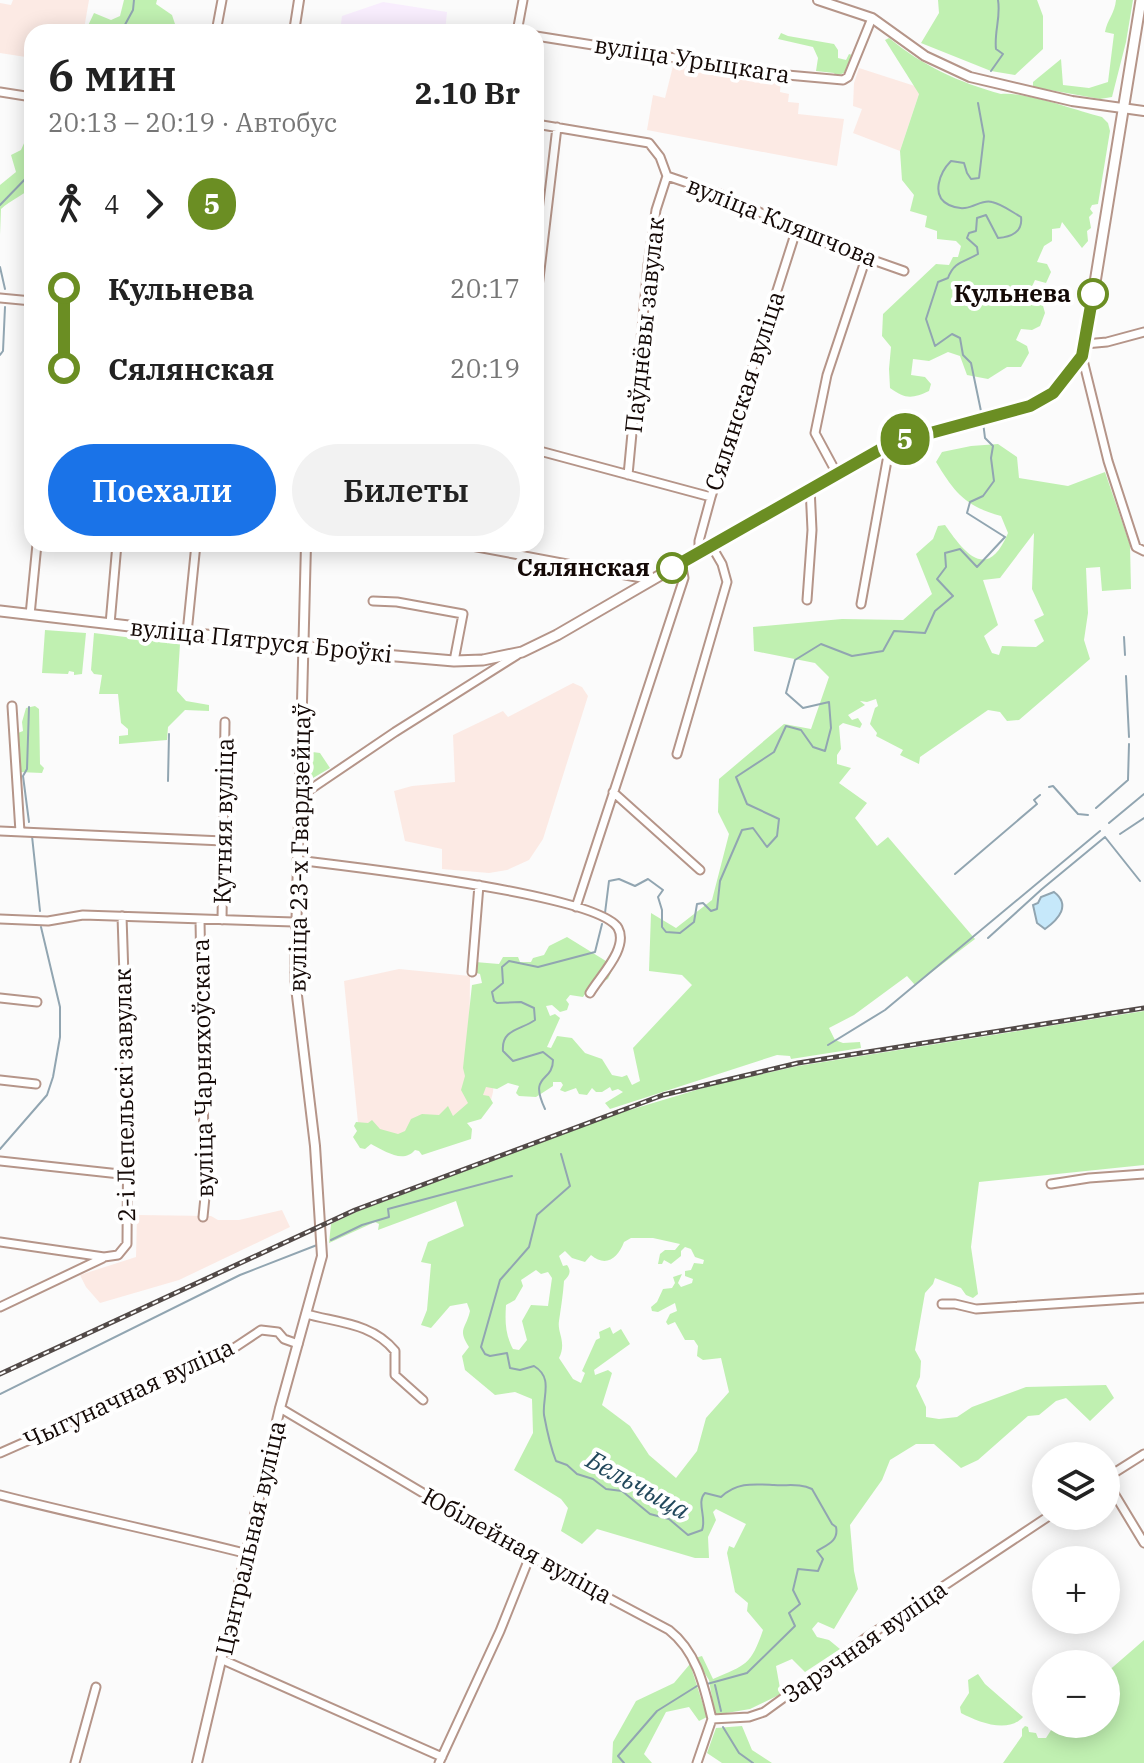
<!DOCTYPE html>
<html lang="ru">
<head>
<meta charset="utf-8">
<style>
  body { margin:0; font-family:"IBM Plex Serif",serif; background:#f2f2f2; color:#222; height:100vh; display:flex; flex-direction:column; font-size:30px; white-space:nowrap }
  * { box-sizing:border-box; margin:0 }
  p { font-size:26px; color:#767676 }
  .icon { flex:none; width:44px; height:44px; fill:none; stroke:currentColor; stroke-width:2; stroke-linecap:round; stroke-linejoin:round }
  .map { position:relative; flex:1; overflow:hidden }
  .sheet { position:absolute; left:24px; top:24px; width:520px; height:528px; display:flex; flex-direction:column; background:#fff; border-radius:24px; box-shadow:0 4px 20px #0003 }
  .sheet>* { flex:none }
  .badge { padding:0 16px; border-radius:26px; font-size:28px; line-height:52px }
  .controls { position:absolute; left:1032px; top:1442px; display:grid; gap:16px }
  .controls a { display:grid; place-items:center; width:88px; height:88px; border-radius:50%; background:#fff; box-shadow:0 4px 20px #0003; font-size:40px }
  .map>.badge { position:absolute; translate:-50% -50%; box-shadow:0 0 0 4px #fff }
  .legs { display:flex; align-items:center; gap:12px; height:88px; padding:0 24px; font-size:26px }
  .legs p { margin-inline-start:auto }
  .summary { display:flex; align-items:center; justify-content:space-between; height:136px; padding:0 24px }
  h1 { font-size:44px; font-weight:600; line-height:60px }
  .primary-button { display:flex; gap:16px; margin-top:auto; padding:16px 24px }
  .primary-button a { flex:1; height:92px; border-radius:48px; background:#1a73e8; color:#fff; font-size:32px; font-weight:600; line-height:92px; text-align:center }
  .primary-button a+a { background:#f2f2f2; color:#222 }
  ul { padding:0 24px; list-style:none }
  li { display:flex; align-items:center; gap:28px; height:80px; font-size:30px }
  li i { display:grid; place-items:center; width:12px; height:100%; margin:0 10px; background:currentColor }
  li i::after { content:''; width:20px; height:20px; margin:-10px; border:6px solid; border-radius:50%; background:#fff }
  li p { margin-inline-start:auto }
  li:first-child i { background:linear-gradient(#0000 50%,currentColor 0) }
  li:last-child i { background:linear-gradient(currentColor 50%,#0000 0) }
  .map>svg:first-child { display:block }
</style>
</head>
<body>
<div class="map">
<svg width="1144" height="1763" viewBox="0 0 1144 1763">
  <rect width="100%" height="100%" fill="#fbfbfb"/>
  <!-- built -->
  <path fill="#fceae4" d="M13,0H89L84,29L83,32H32V58L0,53V3L11,5Z
    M674,62L781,80L780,92L789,94L788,102L799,103L798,114L844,119L837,166L647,130L653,95L665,98Z
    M859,68L921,88L900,151L853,133L862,109L853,106L854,83Z
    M573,683L582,687L588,696L543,839L529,860L507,870L489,873L442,869V849L405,841L394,791L412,786L455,782L453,735L503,711L508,717Z
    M399,969L470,976L469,1080L494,1079L493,1092L489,1108L383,1141L358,1123L344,981Z
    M282,1210L290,1227L179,1280L100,1303L86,1287L80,1275L136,1257L137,1215L211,1216L218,1220H239Z"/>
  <!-- education -->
  <path fill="#f8edfd" d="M383,2L447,12L445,31L453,32H340L342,16Z"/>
  <!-- green -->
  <path fill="#c0f0b1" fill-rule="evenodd" d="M124,0H157L156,4L172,15L176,27L171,32H85L94,13L111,20L120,16Z
    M938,0H1037L1043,16V49L1015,75L991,71L921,43L939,13Z
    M1116,0H1133L1126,42L1112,97L1100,99L1033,87V82L1061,59L1063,85L1089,88L1108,82L1114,34L1105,32C1107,20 1115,13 1116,0Z
    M781,33L788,36L834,44L838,50V58L846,60L849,54L852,55L844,73L836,76L834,73L816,71L818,58L813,47L778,39Z
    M889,38C923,66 958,82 1001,94C1028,92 1074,110 1102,117L1108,123L1110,131L1098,204L1092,205L1090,209L1093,213L1089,217L1091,228L1087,231L1088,241L1082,248L1062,222L1060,228L1052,229V241L1044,246L1037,262L1047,264L1051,272L1046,283L1035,280L1029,293L1042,302L1045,313L1040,326L1032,330L1021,329L1016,340L1027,346L1029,353L1021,367H1007L988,379L967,375L960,356L948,352L929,361L913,359L911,375L925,377L931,384L929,391C912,399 905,399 890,388L889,369L891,347L882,336L883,314L936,264L949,265L953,257H958L961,246L956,241L937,239V231L925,227L927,216L910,211L914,195L902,180L900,151L919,94L885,40Z
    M25,141C28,151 26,161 27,171L32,166V187C22,196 11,200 1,209L0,235V185L16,172L11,155L21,150Z
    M998,444L1017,457L1019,478L1068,486L1105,472L1130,545L1131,589L1102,591L1100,567L1086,568L1088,613L1084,640L1090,659L1019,720L1007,721L1000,712L988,710L920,757L919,764L900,755L903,750L876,736L877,733L870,724L875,708L878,706L876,699L867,702L860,701L865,705L848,715L852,720L858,718L862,724L860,728L843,723L839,726L841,749L837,755V764L851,768L839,783L867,803L855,818L877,846L888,837L975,939L915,985L907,976L854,1015L829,1028L835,1040L843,1043L860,1042L861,1048L791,1059L790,1056L777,1055L610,1109L605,1103L623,1092L618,1089L612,1091L610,1087L602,1092H596L592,1088L587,1095L579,1094L576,1088L565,1092L560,1090L563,1085L561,1082H553V1086L536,1097L519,1096L516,1093L519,1086L508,1083L497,1089L486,1087L483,1095L489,1096L493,1103L481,1119L467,1123L472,1129L471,1139L422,1155L419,1151L415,1150C403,1164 385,1151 371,1144L365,1149L360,1148L353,1137L357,1131L354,1126L356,1122L368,1123L372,1120L380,1129L398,1134L405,1131L411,1119L422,1114L439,1115L448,1106L453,1116L468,1103L461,1090L465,1076L463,1068L472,985L482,983L480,974L473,972L475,962L499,964L503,957H518L520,962H531L533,958L544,955L549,946L567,937L614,966L608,979L589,988L583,997L570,995L566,1000L569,1004L567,1010L560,1012L552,1005L546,1006L550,1016L555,1014L560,1018L547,1047L551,1048L557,1036L572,1038L585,1053L602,1059L612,1075L622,1077L627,1075L632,1085L640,1081L633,1048L692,985L682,975L649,971L651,913L676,928L712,900L729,834L718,812L719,779L784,724L811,729L829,677L815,663L754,651L753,627L842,619L903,620L932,594L916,554L933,539L938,526L945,525C964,552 987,583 1008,533L1001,516C965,506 955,493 936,462L942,452L971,446ZM1034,533L1032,589L1044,615L1034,620L1044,641L1036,647L1002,646L999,655L992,653L984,636L998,625L983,580L1000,578Z
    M45,630L86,633L82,674L74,675V672L69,671L68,674L42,673Z
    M94,633L180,644L177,691L186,701L209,705V711L185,710L168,727L167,740L119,744V736L128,735V729L121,723L118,694H99L102,675L94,674L91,670Z
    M35,706L39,709L40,764L44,768L42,773L19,772L18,733L23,731L22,722L26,708Z
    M305,751L320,753L330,768L308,781L304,777Z
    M1144,1011V1165L979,1182L971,1247L978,1294L973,1298L966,1295L961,1288L935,1278L933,1284L925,1293L915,1350L921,1361L920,1377L916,1386L926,1407V1417L939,1419L957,1417L972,1407L1026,1387L1106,1385L1114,1398L1090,1421L1066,1398L1056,1401L1039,1415L1028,1416L978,1460L961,1468L934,1444H916L890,1460L882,1480L850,1525L854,1571L858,1589L834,1629L818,1622L812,1629L817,1637L829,1640L840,1649L805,1672L792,1659L776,1666L781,1694L750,1709L715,1715L709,1680L695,1658L702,1656L713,1679C746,1665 751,1665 763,1630L747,1611L748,1603L735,1592L727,1553L729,1546L734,1548L746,1524L716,1509L713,1512L716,1520L708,1537L709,1558H695L597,1529L582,1544L561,1531L568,1508L561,1499L514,1470L533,1433L532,1399L515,1392L495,1395L465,1370L462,1356L469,1347C457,1329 466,1329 470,1311L467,1303L450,1306L431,1328L421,1325L427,1310L431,1264L421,1262L428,1242L464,1226L456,1201L378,1230L379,1224L375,1222L329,1243L331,1224L356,1212L613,1115L713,1085L798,1066ZM631,1238H653L680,1244L675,1250H665L660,1254L658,1264H662L664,1260L671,1264L681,1256V1251L685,1247L691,1249L695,1257L704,1260L703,1264L694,1263L691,1270L685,1271V1276L693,1279L692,1283L681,1287L678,1283L682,1274L673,1277L675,1283L672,1288L663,1289L657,1302L651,1307L652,1311L658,1312L675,1303L677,1311L670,1314L666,1322L668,1325L675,1322L685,1340H694L698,1346L697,1356L703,1360L721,1358L729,1392L706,1418L697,1451L676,1478L649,1455L630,1426L602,1405L612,1373L608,1370L595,1375L594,1370L630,1344L621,1329L613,1334L610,1327L599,1332L600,1338L596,1340L582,1371L585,1373L581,1383L573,1379L559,1358C567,1342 557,1333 559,1321C561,1307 563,1295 564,1281C569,1276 572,1272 567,1265L563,1266L559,1256L565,1251L572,1258L585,1262L591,1255C606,1268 618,1258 624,1242ZM536,1270L541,1274L548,1272L552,1278L548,1306L531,1305L522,1321L527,1340L519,1350L513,1349C505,1334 505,1321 506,1305L515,1300L523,1286L521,1280Z
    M1144,1640V1763H1003L1022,1736V1729L1025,1726L1028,1727L1029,1732L1036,1733L1038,1738H1046L1055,1724H1106V1673Z
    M690,1664L707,1717L699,1721L689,1707L666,1712L644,1754L652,1763H612L613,1742L636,1701L674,1683Z
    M978,1674L985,1684L1023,1717C1008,1734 978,1722 961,1713L960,1707L969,1693L968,1680Z
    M742,1726L752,1750L772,1763H722L707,1753L716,1728Z"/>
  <!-- water -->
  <path fill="#c6e8fa" stroke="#91a5b1" stroke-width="2" d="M1054,892C1071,905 1059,919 1045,929L1037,923L1033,905L1038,903L1041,897Z"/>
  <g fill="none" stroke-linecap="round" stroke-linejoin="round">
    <!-- stream -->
    <path stroke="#91a5b1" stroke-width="2" d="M121,32L133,10L134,0
      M991,71L1003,54L996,49C994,32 1001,17 998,0
      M978,103L984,136L979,178L971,179L967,173L964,163L951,161C940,172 930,196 949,205C970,215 979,198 992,202C1002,204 1012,212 1021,217C1023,232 1011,237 998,238L986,215L977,218L976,231L969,233L967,238L977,247L978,254C965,262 954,261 948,278L938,282L926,319L935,346L952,334L960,338L963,355L971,363L982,416
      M0,205L32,172
      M0,267L5,289
      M0,355L3,351L5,307
      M1124,637L1125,655
      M1126,676L1129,737
      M168,781L169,734
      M1049,787L1053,786L1078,814L1088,815
      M1096,808L1128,780L1129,744
      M29,822L23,776L27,769L29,707
      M1109,823L1144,794
      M1120,834L1144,818
      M32,836L40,911
      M955,874L1037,804L1034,800L1040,795
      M605,913L609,881L619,879L635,886L648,879L663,890L658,897L662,910V927L666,932L680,933L694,922L697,904L703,903L711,911L717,909L720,881L742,830L753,828L767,847L777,836L779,819L747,804L736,777L774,752L786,726L801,730L813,747L825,751L831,728L829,702L803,708L786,693L795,660L821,644L852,656L883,651L894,631L925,633L935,611L953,596L937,579L946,567L945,553L960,549L977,567L1005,537L967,513L970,502L983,496L994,481L991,458L993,446L985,438L983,422
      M988,938L1042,889L1105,837L1140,881
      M828,1045L885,1010L1100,831
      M545,1109C528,1073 553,1083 553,1060L543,1052L513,1061L503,1051C501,1029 521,1030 535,1020L534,1008L521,1002L497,1003L494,1001L492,992L503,983L502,967L509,961L538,967L595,952L602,924
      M0,1149L47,1095L53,1077L60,1037V1007L41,927
      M561,1154L570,1186L537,1215L529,1247L500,1280L481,1347L485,1354L490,1356L507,1353L510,1368L520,1370L534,1366C554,1378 542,1397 544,1415C547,1431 550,1446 556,1461L567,1465L577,1474L593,1479L606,1489L622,1491L650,1514L669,1519L688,1535L702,1530C707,1518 696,1502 705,1493L721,1497C737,1482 753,1484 774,1485C788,1486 800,1483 812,1489L832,1524L836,1527C839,1541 827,1545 817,1551L823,1559L818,1571L798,1569L793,1590L800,1604L789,1613L795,1626L747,1673L707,1684
      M331,1240L362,1225L389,1217L388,1209L512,1176
      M0,1394L240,1275L317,1245
      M715,1685L721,1711
      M723,1727L739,1753L753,1763
      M624,1763L618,1756L657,1711L697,1686"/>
    <defs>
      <path id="minor" d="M216,32L222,0
        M517,32L523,0
        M536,36L776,74L843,80L848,77L872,18
        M0,92L32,97
        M536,124L649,143L660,157L667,176L720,194L833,246L904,271
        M0,298L32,301
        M536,304L557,127
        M1085,344L1107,342L1144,332
        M1082,356L1108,461L1136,547L1144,551
        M536,450L711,497
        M836,472L815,433L827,375L866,258
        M628,475L648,265L656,210L667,176
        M461,544L652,580
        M699,552V541L711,497L796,231
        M807,600L812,530L810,487
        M373,601L397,602L463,614L454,661
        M861,604L890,444
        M30,615L37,544
        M110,624L117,544
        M187,633L196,544
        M12,706L20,832
        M677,754L727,582L722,564L711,545
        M613,792L700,870
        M299,797L395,732L517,655
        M0,831L223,841
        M297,860C345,866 598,894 618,928C629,948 600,976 590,993
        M576,907L684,578L681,562
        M0,919L48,921L83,915L294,922
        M200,920L205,1197L203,1217
        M222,920L225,722
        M472,972L479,885
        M0,998L37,1002
        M0,1080L36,1084
        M0,1161L129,1175
        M1051,1184L1089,1178L1144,1174
        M0,1242L104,1257L118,1255L127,1244L128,1097L122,916
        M942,1304H955L976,1309L1144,1298
        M0,1307L103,1258
        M306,1314C339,1323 372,1323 395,1351V1375L423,1400
        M280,1408L524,1553L669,1630C697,1652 704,1686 712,1719
        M0,1453L228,1352L261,1330L278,1332L284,1339L298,1344
        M1106,1478L1144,1454
        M1106,1480L1144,1543
        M0,1495C82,1516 166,1533 248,1554
        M223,1660L442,1757
        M712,1719L749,1717L764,1712L870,1635L1049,1516
        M75,1763L96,1687
        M439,1763L500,1631L530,1556
        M697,1763L712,1719"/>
      <path id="tertiary" d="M818,0L872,18L925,56L970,77L1072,101L1144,111
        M294,32L299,0
        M197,1763L280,1408L322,1256L315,1146L295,979L306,544"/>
      <path id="secondary" d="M0,611L361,653L454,661L483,660L522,652L557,635L871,453L890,444L1030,406L1053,393L1069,375L1082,356L1085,344L1141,0"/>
    </defs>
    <!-- minor casing -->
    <use href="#minor" stroke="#b59589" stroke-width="11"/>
    <!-- tertiary casing -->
    <use href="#tertiary" stroke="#b59589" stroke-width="12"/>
    <!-- secondary casing -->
    <use href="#secondary" stroke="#b59589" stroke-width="13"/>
    <!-- minor -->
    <use href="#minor" stroke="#fff" stroke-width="7"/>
    <!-- tertiary -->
    <use href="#tertiary" stroke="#fff" stroke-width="8"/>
    <!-- secondary -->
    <use href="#secondary" stroke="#fff" stroke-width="9"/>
    <defs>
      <path id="rail" d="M0,1374L355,1210L663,1095L798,1063L1144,1008"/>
    </defs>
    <!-- rail casing -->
    <use href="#rail" stroke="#524a48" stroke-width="5"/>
    <!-- rail -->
    <use href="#rail" stroke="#fff" stroke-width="2" stroke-dasharray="6" stroke-linecap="butt"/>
  </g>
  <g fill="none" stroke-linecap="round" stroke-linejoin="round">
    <defs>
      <path id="line-1" d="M672,568L890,444L1030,406L1053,393L1082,356L1093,294"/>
    </defs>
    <!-- line-1 casing -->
    <use href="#line-1" stroke="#fff" stroke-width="18"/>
    <!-- line-1 -->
    <use href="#line-1" stroke="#6b8e23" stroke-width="12"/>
  </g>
  <!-- markers -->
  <g fill="#fff" stroke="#6b8e23" stroke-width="4">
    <circle cx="1093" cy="294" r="14"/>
    <circle cx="672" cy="568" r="14"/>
  </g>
  <g text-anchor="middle" stroke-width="8" stroke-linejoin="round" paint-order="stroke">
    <!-- street labels -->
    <g font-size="24" fill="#140906" stroke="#fff">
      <text transform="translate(692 60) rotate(9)" y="8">вуліца Урыцкага</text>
      <text transform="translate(782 222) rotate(22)" y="8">вуліца Кляшчова</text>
      <text transform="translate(645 325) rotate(-84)" y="8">Паўднёвы завулак</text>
      <text transform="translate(745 391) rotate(-72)" y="8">Сялянская вуліца</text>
      <text transform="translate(261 641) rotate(6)" y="8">вуліца Пятруся Броўкі</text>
      <text transform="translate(224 821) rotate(-89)" y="8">Кутняя вуліца</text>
      <text transform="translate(300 848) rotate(-89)" y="8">вуліца 23-х Гвардзейцаў</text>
      <text transform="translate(203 1068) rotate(-91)" y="8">вуліца Чарняхоўскага</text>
      <text transform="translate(125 1095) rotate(-91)" y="8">2-і Лепельскі завулак</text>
      <text transform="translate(129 1394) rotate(-25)" y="8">Чыгуначная вуліца</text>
      <text transform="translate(251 1538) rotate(-77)" y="8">Цэнтральная вуліца</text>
      <text transform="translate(517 1546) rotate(29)" y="8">Юбілейная вуліца</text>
      <text transform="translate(865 1642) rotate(-35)" y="8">Зарэчная вуліца</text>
    </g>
    <!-- stop labels -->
    <g font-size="24" font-weight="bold" fill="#140906" stroke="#fff" text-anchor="end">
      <text x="1071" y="302">Кульнева</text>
      <text x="650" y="576">Сялянская</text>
    </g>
    <!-- water labels -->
    <g font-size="26" font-style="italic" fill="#22485c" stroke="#fff">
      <text transform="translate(638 1485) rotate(29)" y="9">Бельчыца</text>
    </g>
  </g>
</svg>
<div class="controls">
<a><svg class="icon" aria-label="layers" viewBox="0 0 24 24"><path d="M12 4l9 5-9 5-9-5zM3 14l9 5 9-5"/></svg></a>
<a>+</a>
<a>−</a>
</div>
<b class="badge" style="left:905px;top:439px;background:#6b8e23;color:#fff">5</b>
<section class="sheet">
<div class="summary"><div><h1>6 мин</h1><p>20:13 – 20:19 · Автобус</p></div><b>2.10 Br</b></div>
<div class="legs"><svg class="icon" aria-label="walk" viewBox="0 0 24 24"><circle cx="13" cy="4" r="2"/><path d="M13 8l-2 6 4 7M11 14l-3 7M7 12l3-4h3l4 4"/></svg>4<svg class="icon" aria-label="forward" viewBox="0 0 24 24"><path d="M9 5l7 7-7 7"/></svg><b class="badge" style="background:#6b8e23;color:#fff">5</b></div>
<ul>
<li><i style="color:#6b8e23"></i><b>Кульнева</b><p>20:17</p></li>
<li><i style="color:#6b8e23"></i><b>Сялянская</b><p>20:19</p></li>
</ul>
<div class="primary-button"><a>Поехали</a><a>Билеты</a></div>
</section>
</div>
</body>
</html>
